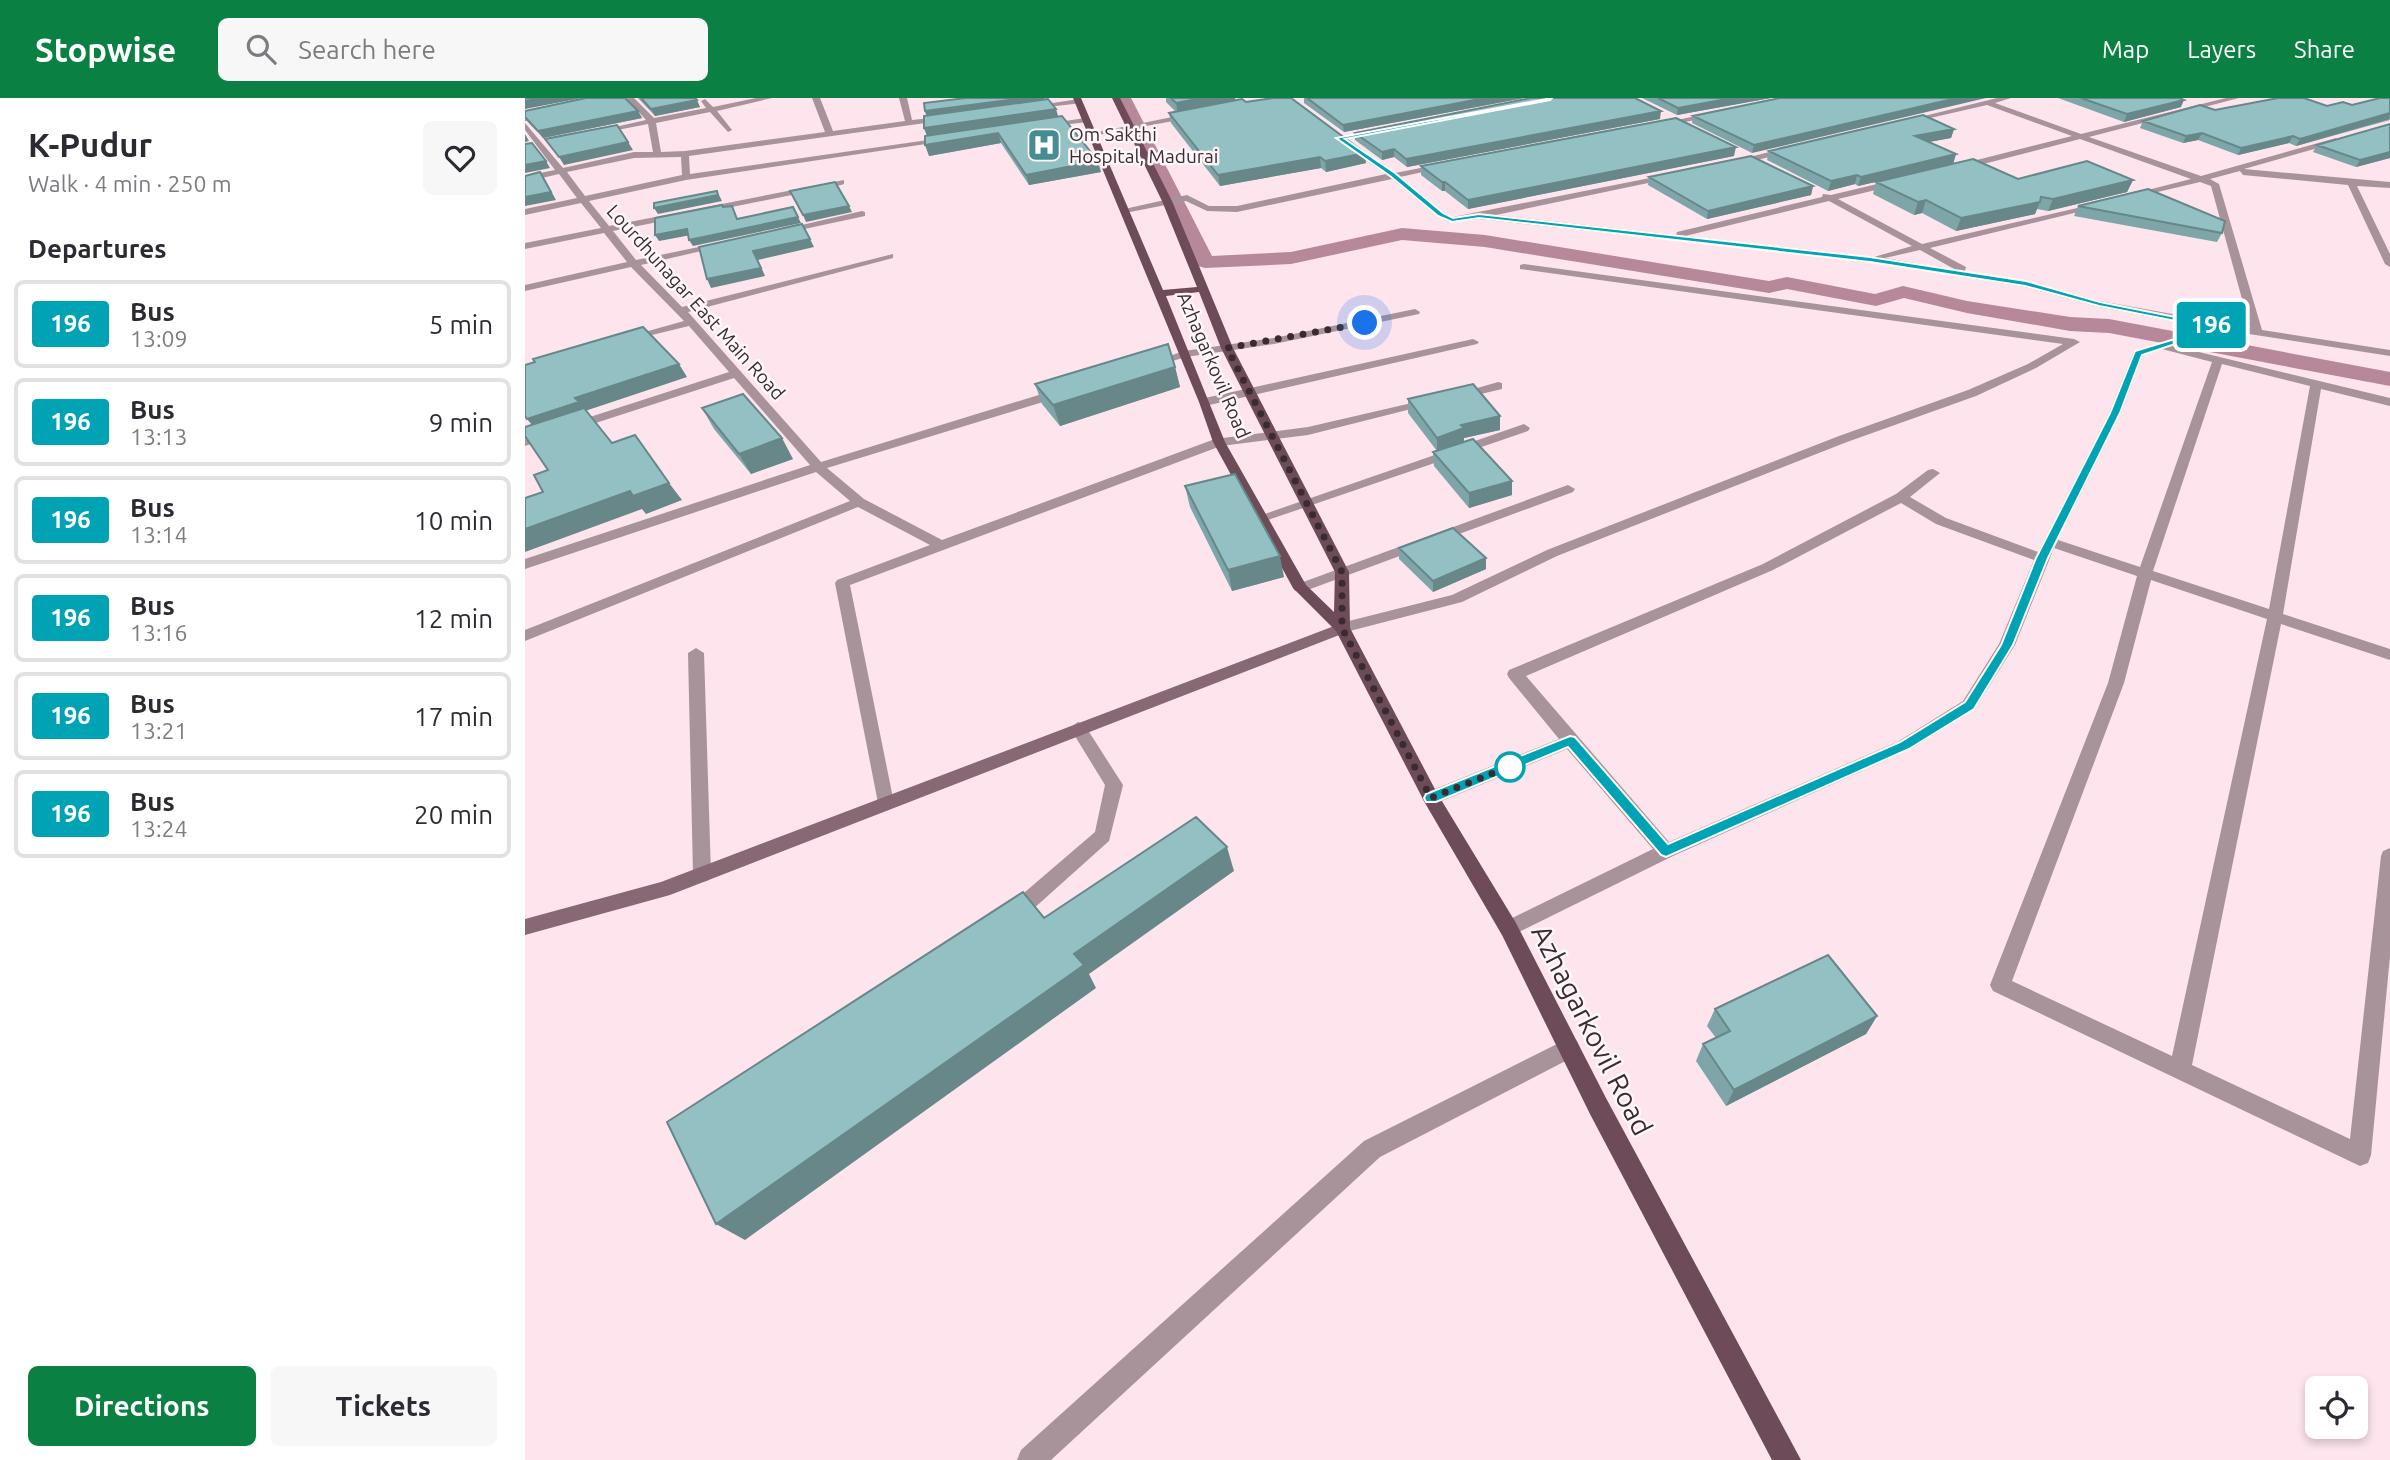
<!DOCTYPE html>
<html lang="en">
<head>
<meta charset="utf-8">
<style>
  body { margin:0; font-family:Ubuntu,sans-serif; background:#f7f7f7; color:#2b2b33; height:100vh; display:flex; flex-direction:column; font-size:26px; white-space:nowrap }
  * { box-sizing:border-box; margin:0 }
  p { font-size:23px; color:#7c7c81 }
  .icon { flex:none; width:38px; height:38px; fill:none; stroke:currentColor; stroke-width:2; stroke-linecap:round; stroke-linejoin:round }
  .map { position:relative; flex:1; overflow:hidden }
  .sheet { display:flex; flex-direction:column; background:#fff; width:525px }
  .sheet>* { flex:none }
  .badge { padding:0 14px; border-radius:5px; font-size:24px; line-height:46px }
  .controls { position:absolute; left:1780px; top:1278px; display:grid; gap:14px }
  .controls a { display:grid; place-items:center; width:63px; height:63px; border-radius:10px; background:#fff; box-shadow:0 4px 10px #0003; font-size:35px }
  .you { position:absolute; width:35px; height:35px; margin:-18px; border:5px solid #fff; border-radius:50%; background:#1a73e8; box-shadow:0 0 0 10px #1a73e833 }
  .map>.badge { position:absolute; translate:-50% -50%; box-shadow:0 0 0 4px #fff }
  h2 { padding:0 28px; font-size:26px; line-height:63px }
  .round { display:grid; place-items:center; flex:none; width:74px; height:74px; border-radius:10px; background:#f7f7f7 }
  .overview { display:flex; align-items:center; justify-content:space-between; height:119px; padding:0 28px }
  h1 { font-size:33px; font-weight:700; line-height:52px }
  .button { display:flex; gap:14px; margin-top:auto; padding:14px 28px }
  .button a { flex:1; height:80px; border-radius:10px; background:#0b8043; color:#fff; font-size:28px; font-weight:700; line-height:80px; text-align:center }
  .button a+a { background:#f7f7f7; color:#2b2b33 }
  ul { padding:0; list-style:none }
  li { display:flex; align-items:center; gap:21px; height:88px; margin:0 14px 10px; padding:0 14px; border:4px solid #e1e1e2; border-radius:10px }
  li div { flex:1 }
  li b { display:block; font-size:26px }
  li em { font-style:normal }
  li .badge { min-width:77px; font-weight:700; text-align:center }
  header { display:flex; align-items:center; gap:42px; box-sizing:border-box; height:98px; padding:0 35px; background:#0b8043; color:#fff }
  header strong { font-size:33px }
  nav { display:flex; gap:38px; margin-inline-start:auto; font-size:24px }
  .search { width:490px; height:63px; background:#f7f7f7; display:flex; align-items:center; gap:18px; box-sizing:border-box; padding:0 24px; border-radius:10px; color:#7c7c81; font-size:26px }
  main { display:flex; flex:1; min-height:0 }
  .map>svg:first-child { display:block }
</style>
</head>
<body>
<header>
<strong>Stopwise</strong>
<div class="search"><svg class="icon" aria-label="search" viewBox="0 0 24 24"><circle cx="10" cy="10" r="6"/><path d="M15 15l6 6"/></svg>Search here</div>
<nav><a>Map</a><a>Layers</a><a>Share</a></nav>
</header>
<main>
<section class="sheet">
<div class="overview"><div><h1>K-Pudur</h1><p>Walk · 4 min · 250 m</p></div><a class="round"><svg class="icon" aria-label="heart" viewBox="0 0 24 24"><path d="M12 20l-8-8c-3-5 5-10 8-4 3-6 11-1 8 4z"/></svg></a></div>
<h2>Departures</h2>
<ul>
<li><span class="badge" style="background:#00a3b4;color:#fff">196</span><div><b>Bus</b><p>13:09</p></div><em>5 min</em></li>
<li><span class="badge" style="background:#00a3b4;color:#fff">196</span><div><b>Bus</b><p>13:13</p></div><em>9 min</em></li>
<li><span class="badge" style="background:#00a3b4;color:#fff">196</span><div><b>Bus</b><p>13:14</p></div><em>10 min</em></li>
<li><span class="badge" style="background:#00a3b4;color:#fff">196</span><div><b>Bus</b><p>13:16</p></div><em>12 min</em></li>
<li><span class="badge" style="background:#00a3b4;color:#fff">196</span><div><b>Bus</b><p>13:21</p></div><em>17 min</em></li>
<li><span class="badge" style="background:#00a3b4;color:#fff">196</span><div><b>Bus</b><p>13:24</p></div><em>20 min</em></li>
</ul>
<div class="button"><a>Directions</a><a>Tickets</a></div>
</section>
<div class="map">
<svg width="1865" height="1362" viewBox="0 0 1865 1362">
  <rect width="100%" height="100%" fill="#fde4ed"/>
  <g fill="none" stroke-linecap="round" stroke-linejoin="round">
    <!-- canal -->
    <path fill="#b6889a" fill-rule="evenodd" d="M590,0H606L687,158L766,154L877,130L960,137L1244,183L1262,179L1350,196L1378,188L1442,203L1545,219L1584,221L1865,274V288L1584,235L1545,233L1442,215L1379,200L1351,208L1262,191L1244,195L960,149L877,142L766,166L680,170L673,168L670,164Z"/>
    <!-- street -->
    <path fill="#a8939b" fill-rule="evenodd" d="M101,0H109L129,20L181,10L176,3L180,1L188,9L231,0H247L192,13L207,32L203,34L185,14L131,25L136,54L160,53L300,34L287,0H295L308,33L380,23L374,0H382L387,22L425,18L422,22L164,58L165,76L424,39L421,43L161,82L64,103L84,128L319,82V86L316,87L88,133L111,162L198,144V148L116,167L157,209L368,156V160L163,214L296,364L533,291H541V297L302,370L339,401L417,442L690,341L783,329L904,301L910,305L783,337L696,348L325,487L369,705L366,710H354L310,485L312,482L405,447L333,409L0,543V532L325,403L291,374L0,471V461L285,367L209,280L0,348V340L204,274L164,228L98,244V240L159,223L106,169L0,193V187L102,164L79,135L0,151V145L76,130L56,105L0,117V111L52,100L34,76L0,84V78L30,72L0,32V25L38,70L109,54H128L123,26L72,36L68,34L121,22ZM156,59L157,77L60,98L42,74L109,60Z
      M1472,0H1486L1470,5L1556,36L1701,0H1714L1564,39L1676,78L1811,40L1814,44L1719,71L1865,84V90L1832,88L1865,156V169L1860,166L1823,87L1718,77L1715,73L1685,81L1694,86L1737,232L1865,252V258L1698,232L1649,248L1865,300V308L1796,291L1758,516L1865,551V562L1756,526L1667,967L1825,1041L1856,758L1858,753L1865,750V858L1846,1057L1843,1065L1835,1068L1468,893L1465,887L1583,585L1612,478L1529,450L1490,547L1450,611L1386,651L1148,758L984,839L977,837L974,831L977,825L1128,751L1042,651L912,705H900L897,700L900,695L1034,641L984,580L982,576L984,572L1238,466L1371,396L1403,372L1408,371L1415,375L1385,399L1421,420L1513,454L1584,315L1609,253L1683,230L1574,209L1500,189L1345,164L954,121L924,124L912,118L867,81L712,114L682,113L661,103L600,115L595,112L662,97L684,108H712L861,76L818,47L821,43L870,75L921,65V69L875,79L918,114L928,119L1150,75L1151,77L1147,80L971,117L1151,137L1152,134L1297,99L1298,96L1306,97L1373,81L1376,82V86L1313,101L1397,146L1578,104V108L1405,150L1441,169L1440,173L1501,183L1575,203L1725,230L1686,88L1675,84L1603,101V97L1666,81L1555,41L1435,72L1432,67L1547,38L1462,7L1379,26L1375,24ZM1304,103L1387,148L1349,159L1160,138ZM1395,152L1431,172L1360,160ZM1637,251L1687,264L1615,469L1533,442L1596,315L1618,257ZM1697,266L1785,288L1744,511L1628,473ZM1376,405L1411,426L1509,462L1474,546L1438,603L1374,643L1144,744L1001,578L1248,472ZM1626,482L1742,521L1647,958L1487,883L1599,585Z
      M554,1L557,5L505,11L501,9Z
      M1190,14L1193,18L1132,29L1128,27Z
      M667,15L670,19L567,38L563,36Z
      M560,20L563,24L518,29L514,27Z
      M1264,49L1267,54L1209,67L1205,64Z
      M337,113L340,114V118L256,136L251,133Z
      M999,166L1549,241L1555,244L1511,270L1451,298L1322,344L1032,458L937,504L817,535L812,534L809,530L812,526L927,497L1022,452L1314,338L1443,292L1503,266L1538,246L995,171V167Z
      M890,211L895,214L894,216L749,246L661,259L627,269L621,266L659,253L749,240Z
      M948,241L954,244L952,246L680,308L674,304L680,300Z
      M973,284L977,285V291L931,302L925,298Z
      M999,326L1005,330L1003,333L743,422L738,423L731,419Z
      M1043,387L1050,391L1048,394L780,493H770L768,490L770,487Z
      M171,550L179,555L186,776L184,782L177,784L170,782L168,776L163,555Z
      M553,624L559,626L598,687L584,743L507,812L484,823L477,821L474,815L477,809L493,800L570,734L580,687L545,630Z
      M1044,940L1052,943L1055,950L1052,957L855,1059L526,1362H492L496,1352L839,1043Z"/>
    <!-- secondary -->
    <path fill="#876874" fill-rule="evenodd" d="M817,525L825,530L822,534L145,797L0,837V821L136,784Z"/>
    <!-- primary -->
    <path fill="#6e4b59" fill-rule="evenodd" d="M548,0H556L638,192L672,189L637,103L587,0H595L647,103L708,250L824,474L825,530L912,695L991,825L1081,1000L1276,1362H1247L1065,1016L977,837L900,705L811,533L768,490L688,344L674,304ZM674,194L696,250L810,474L809,514L781,487L700,344L641,198Z"/>
  </g>
  <!-- wall -->
  <path fill="#7ea6a8" d="M113,0H170L175,9L130,18Z
    M441,0H519L576,74L504,87L476,45L404,58L402,38L399,30L401,17L400,13Z
    M641,0H710V3L721,4L841,65L801,74L796,70L695,88L646,25L644,15L651,14L641,4Z
    M779,0H999L819,34L779,5Z
    M1117,0H1246L1152,17Z
    M1255,0L1227,55L1167,25L1168,18Z
    M1533,0H1654L1656,9L1599,24Z
    M1865,0V22L1771,48L1764,45L1713,57L1673,42L1658,45L1615,30L1618,23L1690,12L1827,7Z
    M0,13H113L117,20L18,40L2,23H0Z
    M1135,21L882,69L869,59L857,62L830,42V35Z
    M1865,26V60L1831,69L1788,54L1792,47Z
    M1429,31L1426,40L1404,44L1431,56L1428,66L1333,88L1330,86L1303,93L1242,62L1244,53Z
    M1209,58L943,111L920,93H917L896,77V68Z
    M1124,79L1288,88L1286,97L1182,121L1123,87Z
    M1493,81L1608,82L1602,94L1523,113L1512,111L1510,116L1431,133L1397,115L1389,117L1348,96L1351,84Z
    M1553,108L1697,135L1692,144L1549,118Z
    M650,269L655,289L535,328L517,306L510,286Z
    M883,301L975,318V332L939,340V344L987,383V397L944,410L909,368L908,354L912,353L883,315Z
    M177,310L268,361L226,376L189,331Z
    M660,388L759,479L707,493L665,409Z
    M874,450L961,460V471L908,494L874,461Z
    M1190,911L1352,918L1341,936L1201,1008L1171,963L1178,946L1191,940L1182,928Z"/>
  <!-- shaded-wall -->
  <path fill="#678788" d="M18,0H57L0,11V3Z
    M499,0H519L520,3L402,19L400,13Z
    M677,0H710L711,4L653,16L651,5Z
    M960,0H999L819,34L818,27Z
    M1207,0H1246L1152,17L1153,10Z
    M1432,0H1461L1227,55L1229,47Z
    M172,2L175,9L130,18L126,11Z
    M1659,2L1656,9L1599,24L1602,16Z
    M531,11L534,21L403,40L399,30Z
    M113,13L117,20L18,40L13,33Z
    M1136,13L1135,21L882,69L881,61Z
    M1865,15L1864,21L1771,48L1775,41Z
    M1429,31L1426,40L1387,47L1390,38Z
    M473,35L476,45L404,58L400,47Z
    M1677,35L1673,42L1658,45L1661,38Z
    M0,36L4,43L0,44Z
    M1768,38L1764,45L1713,57L1716,50Z
    M103,44L108,52L39,67L34,59Z
    M1211,49L1209,58L943,111V102Z
    M869,51V59L857,62V54Z
    M1865,54V60L1831,69L1835,62Z
    M840,55L841,65L801,74L800,63Z
    M1431,56L1428,66L1333,88L1336,79Z
    M795,59L796,70L695,88L693,77Z
    M21,63L25,70L0,75V67Z
    M573,63L576,74L504,87L501,77Z
    M1332,77L1330,86L1303,93L1306,83Z
    M20,82L31,102L0,108V99Z
    M1608,82L1602,94L1523,113L1528,101Z
    M917,84H920V93H917Z
    M1288,88L1286,97L1182,121L1183,113Z
    M192,93L197,103L133,116L129,110Z
    M1401,102L1397,115L1389,117L1393,104Z
    M1515,104L1510,116L1431,133L1436,120Z
    M324,108L327,114L281,124L278,117Z
    M273,119L276,125L168,148L164,142Z
    M162,131L166,137L134,143L130,137Z
    M285,141L289,149L233,162L240,178L186,190L182,181L228,153Z
    M154,266L162,279L60,313L12,333L2,321L50,300Z
    M650,269L655,289L535,328L528,307Z
    M975,318V332L939,340V344L912,353V340L936,327Z
    M257,340L268,361L226,376L214,356Z
    M987,383V397L944,410V395Z
    M144,385L157,402L121,416L117,411L0,454V431L105,393Z
    M755,458L759,479L707,493L703,472Z
    M961,460V471L908,494V483Z
    M702,749L709,773L564,876L571,890L220,1142L191,1126L549,856Z
    M1352,918L1341,936L1201,1008L1209,992Z"/>
  <!-- building -->
  <path fill="#93c1c3" stroke="#678788" stroke-width="2" d="M0,0H18L0,3Z
    M61,0H100L113,13L13,33L0,19V13Z
    M116,0H170L172,2L126,11Z
    M441,0H499L400,13L399,5Z
    M646,0H677L651,5Z
    M748,0H766L840,55L800,63L795,59L693,77L644,15L717,1L721,4Z
    M782,0H960L818,27Z
    M1006,0H1110L1136,13L881,61L869,51L857,54L830,35Z
    M1133,0H1207L1153,10Z
    M1255,0H1432L1229,47L1168,18Z
    M1556,0H1654L1659,2L1602,16Z
    M1753,0H1779L1802,8L1818,4L1827,7L1855,0H1865V15L1775,41L1768,38L1716,50L1677,35L1661,38L1618,23L1675,7L1690,12Z
    M523,1L531,11L399,30V18Z
    M1398,17L1429,31L1390,38L1431,56L1336,79L1332,77L1306,83L1244,53Z
    M537,18L573,63L501,77L473,35L400,47V38Z
    M1151,20L1211,49L943,102L920,84H917L896,68Z
    M1865,26V54L1835,62L1792,47Z
    M92,27L103,44L34,59L20,41Z
    M7,45L21,63L0,67V46Z
    M1226,58L1288,88L1183,113L1124,79Z
    M1448,61L1493,81L1562,63L1608,82L1528,101L1516,99L1515,104L1436,120L1401,102L1393,104L1351,84Z
    M15,74L26,94L0,99V78Z
    M310,84L324,108L278,117L265,93Z
    M1623,91L1700,123L1697,135L1553,108Z
    M192,93L193,97L129,110V105Z
    M197,107L198,109L207,108L212,121L268,109L273,119L164,142L162,131L130,137V120Z
    M277,126L285,141L228,153L236,170L182,181L174,149Z
    M118,229L154,266L50,300L54,304L2,321L0,318V267L10,264L8,261Z
    M643,246L650,269L528,307L510,286Z
    M948,286L975,318L936,327L939,330L912,340L883,301Z
    M218,296L257,340L214,356L177,310Z
    M59,310L87,345L110,337L144,385L108,398L105,393L0,431V400L18,394L9,377L23,372L0,338V329Z
    M948,341L987,383L944,395L908,354Z
    M710,376L755,458L703,472L660,388Z
    M928,430L961,460L908,483L874,450Z
    M671,719L702,749L549,856L559,867L191,1126L142,1024L498,794L519,820Z
    M1303,857L1352,918L1209,992L1178,946L1205,933L1190,911Z"/>
  <!-- line -->
  <path fill="#00a3b4" stroke="#fff" stroke-width="2" d="M1025,2L820,41L870,75L918,115L928,120L954,116L1345,159L1501,183L1575,204L1701,229L1617,257L1595,315L1523,460L1488,547L1449,611L1384,651L1141,759L1136,757L1043,649L911,704H901L899,700L901,696L1045,638L1050,639L1143,746L1375,644L1440,604L1476,547L1511,460L1585,315L1610,253L1686,230L1574,208L1500,188L1345,164L954,120L927,124L913,118L865,78L811,40L1027,0Z"/>
  <g fill="none" stroke-linecap="round" stroke-linejoin="round">
    <!-- walk -->
    <path stroke="#3a2b31" stroke-width="7" stroke-dasharray="0 12.6" d="M840,225L702,250L817,474V530L906,700L993,665L985,669"/>
  </g>
  <!-- icons -->
  <defs>
    <symbol id="hospital-square" viewBox="-11 -11 22 22"><rect x="-9" y="-9" width="18" height="18" rx="4" fill="#458d90" stroke="#fff7f9"/><path d="M-5-5h3v3.5h4V-5h3V5h-3V1.5h-4V5h-3Z" fill="#fff"/></symbol>
  </defs>
  <g fill-rule="evenodd">
    <use href="#hospital-square" x="500" y="28" width="38" height="38"/>
  </g>
  <!-- markers -->
  <circle fill="#fff" stroke="#00a3b4" stroke-width="3.5" cx="985" cy="669" r="14"/>
  <g text-anchor="middle" stroke-width="5" stroke-linejoin="round" paint-order="stroke">
    <!-- far-poi labels -->
    <g font-size="19" fill="#3a2b31" stroke="#fff7f9" text-anchor="start">
      <text x="544" y="43">Om Sakthi<tspan x="544" dy="22">Hospital, Madurai</tspan></text>
    </g>
    <!-- far-street labels -->
    <g font-size="19" fill="#3a2b31" stroke="#fff7f9">
      <text transform="translate(171 204) rotate(48)" y="7">Lourdhunagar East Main Road</text>
      <text transform="translate(689 267) rotate(67)" y="7">Azhagarkovil Road</text>
    </g>
    <!-- near-street labels -->
    <g font-size="28" fill="#3a2b31" stroke="#fff7f9">
      <text transform="translate(1067 932) rotate(63)" y="10">Azhagarkovil Road</text>
    </g>
  </g>
</svg>
<div class="controls">
<a><svg class="icon" aria-label="locate" viewBox="0 0 24 24"><circle cx="12" cy="12" r="6"/><path d="M12 2v4M12 18v4M2 12h4M18 12h4"/></svg></a>
</div>
<div class="you" style="left:840px;top:225px"></div>
<b class="badge" style="left:1686px;top:227px;background:#00a3b4;color:#fff">196</b>
</div>
</main>
</body>
</html>
